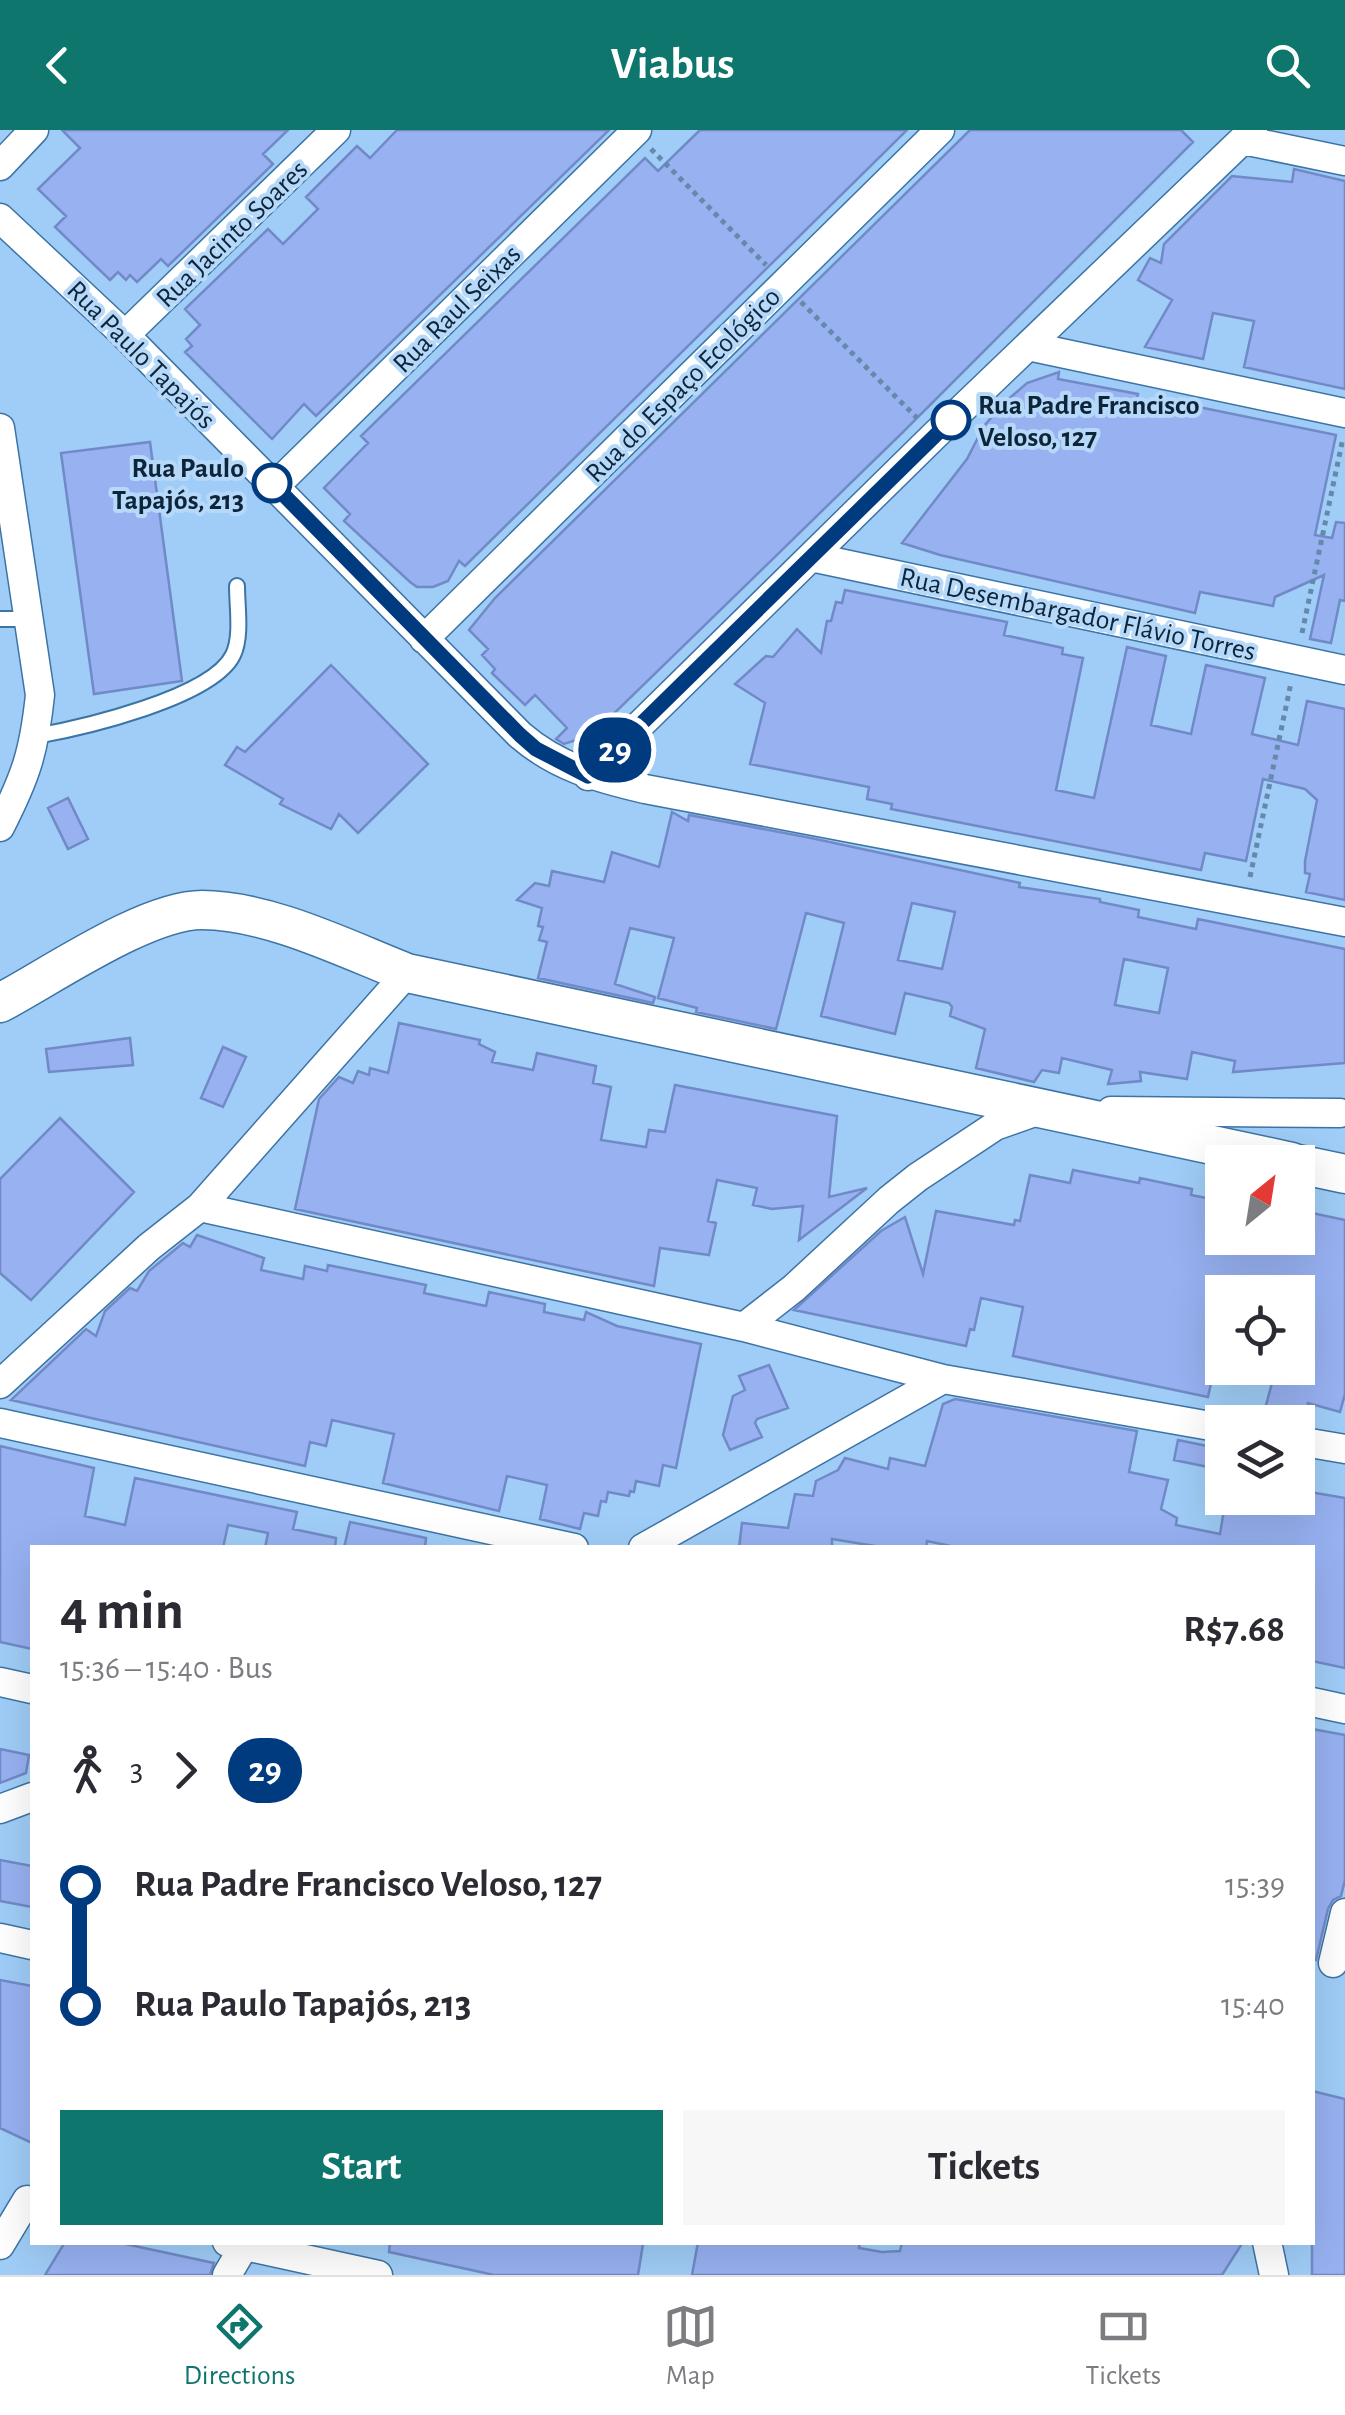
<!DOCTYPE html>
<html lang="en">
<head>
<meta charset="utf-8">
<style>
  body { margin:0; font-family:"Alegreya Sans",sans-serif; background:#f7f7f7; color:#2b2b33; height:100vh; display:flex; flex-direction:column; font-size:38px; white-space:nowrap }
  * { box-sizing:border-box; margin:0 }
  p { font-size:32px; color:#7c7c81 }
  .icon { flex:none; width:55px; height:55px; fill:none; stroke:currentColor; stroke-width:2; stroke-linecap:round; stroke-linejoin:round }
  .map { position:relative; flex:1; overflow:hidden }
  .sheet { position:absolute; left:30px; top:1415px; width:1285px; height:700px; display:flex; flex-direction:column; background:#fff; border-radius:0px; box-shadow:0 10px 40px #0002 }
  .sheet>* { flex:none }
  .badge { padding:0 20px; border-radius:32px; font-size:35px; line-height:65px }
  .needle { width:65px; rotate:30deg }
  .controls { position:absolute; left:1205px; top:1015px; display:grid; gap:20px }
  .controls a { display:grid; place-items:center; width:110px; height:110px; border-radius:0px; background:#fff; box-shadow:0 10px 40px #0002; font-size:50px }
  .map>.badge { position:absolute; translate:-50% -50%; box-shadow:0 0 0 5px #fff }
  .legs { display:flex; align-items:center; gap:15px; height:110px; padding:0 30px; font-size:32px }
  .legs p { margin-inline-start:auto }
  .head { display:flex; align-items:center; justify-content:space-between; height:170px; padding:0 30px }
  h1 { font-size:55px; font-weight:700; line-height:75px }
  .cta { display:flex; gap:20px; margin-top:auto; padding:20px 30px }
  .cta a { flex:1; height:115px; border-radius:0px; background:#0f766e; color:#fff; font-size:40px; font-weight:700; line-height:115px; text-align:center }
  .cta a+a { background:#f7f7f7; color:#2b2b33 }
  ul { padding:0 30px; list-style:none }
  li { display:flex; align-items:center; gap:35px; height:120px; font-size:38px }
  li i { display:grid; place-items:center; width:15px; height:100%; margin:0 12px; background:currentColor }
  li i::after { content:''; width:25px; height:25px; margin:-12px; border:8px solid; border-radius:50%; background:#fff }
  li p { margin-inline-start:auto }
  li:first-child i { background:linear-gradient(#0000 50%,currentColor 0) }
  li:last-child i { background:linear-gradient(currentColor 50%,#0000 0) }
  header { display:flex; justify-content:space-between; align-items:center; height:130px; padding:0 30px; background:#0f766e; color:#fff; font-size:45px; font-weight:700 }
  .dock { display:flex; justify-content:space-around; align-items:center; height:140px; border-top:2px solid #e1e1e2; background:#fff; font-size:28px; color:#7c7c81 }
  .dock a { display:grid; justify-items:center; gap:5px }
  .dock .selected { color:#0f766e }
  .map>svg:first-child { display:block }
</style>
</head>
<body>
<header><svg class="icon" aria-label="back" viewBox="0 0 24 24"><path d="M15 5l-7 7 7 7"/></svg>Viabus<svg class="icon" aria-label="search" viewBox="0 0 24 24"><circle cx="10" cy="10" r="6"/><path d="M15 15l6 6"/></svg></header>
<div class="map">
<svg width="1345" height="2145" viewBox="0 0 1345 2145">
  <rect width="100%" height="100%" fill="#9fcdf7"/>
  <!-- building -->
  <path fill="#97b1f1" stroke="#718ac7" stroke-width="2.5" fill-rule="evenodd" d="M62,0H288L263,24L273,34L168,136L161,129L137,152L130,145L126,150L118,142L110,150L55,97L66,86L38,59L80,18Z
    M397,0H609L316,286L304,274L272,309L185,222L192,216L186,209L200,195L185,179L268,99L283,114L318,79L306,67L357,16L370,28Z
    M700,0H907L465,436L459,431L448,451L433,457H417L410,452L344,391L350,384L324,358L368,313L361,306L645,28L658,41Z
    M970,0H1181L1193,12L902,303L592,605L564,614L556,609L567,598L535,565L525,575L492,543L495,539L482,525L488,519L469,500L495,468Z
    M1294,39L1345,51V259L1244,237L1254,191L1213,183L1203,229L1145,217L1172,170L1138,150L1150,128L1161,133L1164,114L1232,46L1292,52Z
    M1059,242L1058,249L1138,264L1136,271L1177,280L1179,273L1336,305L1315,405L1332,408L1336,392L1345,393V471L1340,470L1331,513L1310,509L1324,445L1275,467L1273,476L1200,462L1195,483L940,425L902,413L967,329L984,296L1004,273L1027,253Z
    M150,312L182,551L94,564L61,323Z
    M845,460L1007,492L1004,505L1063,518L1062,524L1083,528L1056,660L1094,668L1127,517L1166,526L1151,595L1191,604L1206,535L1265,548L1252,604L1298,615L1307,571L1345,579V770L1306,762L1310,744L1305,743V731L1317,670L1305,659L1263,649L1246,731L1205,723L1201,740L891,679L892,674L867,669L869,657L750,634L765,573L735,554L766,526L773,527L797,499L821,523L827,491H831L836,472L842,473Z
    M331,535L428,634L358,703L339,684L331,699L280,674L283,669L225,635L237,617L245,622Z
    M68,668L88,709L68,719L48,678Z
    M672,682L688,691L689,685L811,708L1020,753L1019,757L1100,769V772L1139,780L1138,787L1196,799L1198,789L1345,819V933L1233,942L1235,931L1192,922L1187,949L1140,942L1141,951L1108,954L1112,940L1062,928L1059,943L1042,940L1034,952L976,938L985,899L950,886L952,877L949,873L905,863L895,904L821,886L844,793L806,783L776,899L696,882L697,878L658,868L674,808L630,798L615,854L655,867L653,873L538,848L547,812L539,810L543,797L538,796L542,778L517,770L535,753L549,756L552,741L604,752L612,722L659,737ZM912,773L955,782L942,839L898,830ZM1124,829L1168,838L1159,883L1115,875Z
    M399,893L480,910L479,914L495,922L492,932L533,940L537,923L596,936L593,953L611,957L601,1010L646,1017L649,1000L665,1002L675,955L837,986L829,1067L867,1058L799,1110L803,1076L772,1079L753,1075L757,1058L717,1050L708,1091L716,1093L709,1125L660,1118L654,1156L295,1079L319,969L339,947L353,953L358,941L369,945L370,938L388,943Z
    M130,908L133,935L49,942L46,919Z
    M223,917L246,927L223,977L201,968Z
    M60,988L134,1062L31,1170L0,1143V1049Z
    M1073,1040L1139,1053L1140,1048L1192,1059L1191,1065L1222,1071V1108H1298V1080L1345,1090V1264L1340,1282L1308,1273L1304,1287L1265,1279L1276,1238H1301L1312,1200L1298,1197V1162H1222V1252L1212,1249L1208,1267L1013,1226L1023,1177L981,1168L974,1200L970,1199L966,1216L794,1180L881,1101L905,1087L923,1144L936,1081L1014,1095L1015,1090L1020,1091L1030,1045L1070,1053Z
    M197,1105L264,1128L261,1140L303,1149L305,1136L327,1141L328,1135L426,1155L424,1163L486,1176L489,1162L545,1174L544,1182L584,1190L586,1182L617,1196L701,1214L676,1338L663,1335L659,1356L636,1351L634,1362L630,1361L629,1366L608,1362L606,1372L601,1371L598,1386L584,1383L580,1399L540,1389L547,1355L507,1346L499,1381L383,1353L394,1304L332,1290L326,1316L310,1312L305,1336L11,1270L86,1199L96,1206L105,1181L130,1158L137,1161L149,1141L183,1113L190,1117Z
    M769,1235L788,1278L757,1289L755,1293L762,1307L730,1320L723,1305L733,1266L745,1260L739,1246Z
    M955,1269L1137,1301L1129,1342L1168,1350L1161,1379L1177,1388L1176,1395L1220,1404L1226,1368H1298V1360L1345,1368V1538L1312,1531V1418H960L927,1411L926,1418H887L832,1409V1418H739L742,1393L788,1398L795,1364L813,1366L816,1351L838,1340L845,1328L888,1339L890,1328L925,1336L943,1274Z
    M1178,1310L1217,1318L1213,1338L1174,1330Z
    M0,1316L94,1338L85,1386L125,1395L135,1348L297,1382L293,1399L336,1408L335,1418H265L268,1403L228,1395L223,1418H32V1519L0,1512Z
    M350,1392L426,1408L425,1418H344Z
    M1312,1599L1345,1605V1750L1341,1766L1333,1770L1328,1779L1316,1830H1312Z
    M0,1619L29,1625L26,1643L0,1653Z
    M0,1730L32,1736V1777L0,1771Z
    M0,1850L32,1856V2013L0,1998Z
    M1312,1961L1345,1969V2145H1312Z
    M65,2112H116L214,2133L210,2145H45Z
    M390,2112H629L643,2114L638,2145H494L389,2122Z
    M698,2112H860L859,2118L882,2122L900,2121L902,2112H1243L1222,2145H692Z"/>
  <g fill="none" stroke-linecap="round" stroke-linejoin="round">
    <defs>
      <path id="lane" d="M0,489H30
        M36,606C81,598 212,568 233,525C242,507 237,477 237,456"/>
      <path id="street" d="M1243,10L1345,31
        M0,36L34,0
        M0,88L125,205L520,605C557,637 598,648 645,659L1345,792
        M125,205L336,0
        M1028,216L1345,283
        M0,298L40,565C34,622 26,646 0,697
        M275,356L637,0
        M811,427L1345,540
        M424,509L940,0
        M588,646L935,305L1253,0
        M1111,981L1340,983
        M200,1077L744,1197L943,1249L1222,1298
        M744,1197L794,1158L889,1070L918,1047L995,996L1043,979
        M0,1254L149,1117L200,1077L407,843
        M0,1293L574,1418
        M1298,1311L1345,1319
        M643,1418L943,1249
        M0,1552L32,1559
        M1312,1572L1345,1579
        M0,1679L32,1667
        M0,1808L32,1815
        M1333,1833L1345,1783
        M227,2112L378,2145
        M1267,2112L1274,2145
        M0,2115L27,2070
        M227,2145L244,2116"/>
      <path id="secondary" d="M0,873C51,846 146,780 202,780C268,780 346,819 407,843L1292,1032
        M1298,1034L1345,1044"/>
    </defs>
    <!-- lane casing -->
    <use href="#lane" stroke="#3c74a5" stroke-width="18"/>
    <!-- street casing -->
    <use href="#street" stroke="#3c74a5" stroke-width="31"/>
    <!-- secondary casing -->
    <use href="#secondary" stroke="#3c74a5" stroke-width="41"/>
    <!-- path -->
    <path stroke="#6489ab" stroke-width="5" stroke-dasharray="5 5" stroke-linecap="butt" d="M651,19L766,135
      M801,172L917,288
      M1302,503L1343,308
      M1250,747L1291,553"/>
    <!-- lane -->
    <use href="#lane" stroke="#fff" stroke-width="14"/>
    <!-- street -->
    <use href="#street" stroke="#fff" stroke-width="28"/>
    <!-- secondary -->
    <use href="#secondary" stroke="#fff" stroke-width="38"/>
  </g>
  <g fill="none" stroke-linecap="round" stroke-linejoin="round">
    <defs>
      <path id="line-1" d="M272,353L520,605L536,619L588,646L951,290"/>
    </defs>
    <!-- line-1 casing -->
    <use href="#line-1" stroke="#fff" stroke-width="22"/>
    <!-- line-1 -->
    <use href="#line-1" stroke="#003b80" stroke-width="15"/>
  </g>
  <!-- markers -->
  <g fill="#fff" stroke="#003b80" stroke-width="5">
    <circle cx="951" cy="290" r="18"/>
    <circle cx="272" cy="353" r="18"/>
  </g>
  <g text-anchor="middle" stroke-width="8" stroke-linejoin="round" paint-order="stroke">
    <!-- street labels -->
    <g font-size="28" fill="#0d2439" stroke="#b6d8f9">
      <text transform="translate(231 103) rotate(-44)" y="10">Rua Jacinto Soares</text>
      <text transform="translate(456 178) rotate(-45)" y="10">Rua Raul Seixas</text>
      <text transform="translate(142 224) rotate(45)" y="10">Rua Paulo Tapajós</text>
      <text transform="translate(682 254) rotate(-45)" y="10">Rua do Espaço Ecológico</text>
      <text transform="translate(1078 483) rotate(12)" y="10">Rua Desembargador Flávio Torres</text>
    </g>
    <!-- stop labels -->
    <g font-size="28" font-weight="bold" fill="#0d2439" stroke="#b6d8f9" text-anchor="start">
      <text x="978" y="284">Rua Padre Francisco<tspan x="978" dy="32">Veloso, 127</tspan></text>
      <text x="244" y="347" text-anchor="end">Rua Paulo<tspan x="244" dy="32">Tapajós, 213</tspan></text>
    </g>
  </g>
</svg>
<div class="controls">
<a><svg class="needle" viewBox="-14 -14 28 28"><path d="M0-13l5 13h-10z" fill="#e53935"/><path d="M0 13l5-13h-10z" fill="#7c7c81"/></svg></a>
<a><svg class="icon" aria-label="locate" viewBox="0 0 24 24"><circle cx="12" cy="12" r="6"/><path d="M12 2v4M12 18v4M2 12h4M18 12h4"/></svg></a>
<a><svg class="icon" aria-label="layers" viewBox="0 0 24 24"><path d="M12 4l9 5-9 5-9-5zM3 14l9 5 9-5"/></svg></a>
</div>
<b class="badge" style="left:615px;top:620px;background:#003b80;color:#fff">29</b>
<section class="sheet">
<div class="head"><div><h1>4 min</h1><p>15:36 – 15:40 · Bus</p></div><b>R$7.68</b></div>
<div class="legs"><svg class="icon" aria-label="walk" viewBox="0 0 24 24"><circle cx="13" cy="4" r="2"/><path d="M13 8l-2 6 4 7M11 14l-3 7M7 12l3-4h3l4 4"/></svg>3<svg class="icon" aria-label="forward" viewBox="0 0 24 24"><path d="M9 5l7 7-7 7"/></svg><b class="badge" style="background:#003b80;color:#fff">29</b></div>
<ul>
<li><i style="color:#003b80"></i><b>Rua Padre Francisco Veloso, 127</b><p>15:39</p></li>
<li><i style="color:#003b80"></i><b>Rua Paulo Tapajós, 213</b><p>15:40</p></li>
</ul>
<div class="cta"><a>Start</a><a>Tickets</a></div>
</section>
</div>
<nav class="dock">
<a class="selected"><svg class="icon" aria-label="directions" viewBox="0 0 24 24"><path d="M12 3l9 9-9 9-9-9zM9 14v-3h6M13 9l2 2-2 2"/></svg>Directions</a>
<a><svg class="icon" aria-label="map" viewBox="0 0 24 24"><path d="M3 6l6-2 6 2 6-2v14l-6 2-6-2-6 2zM9 4v14M15 6v14"/></svg>Map</a>
<a><svg class="icon" aria-label="tickets" viewBox="0 0 24 24"><path d="M3 7h18v10H3zM15 7v10"/></svg>Tickets</a>
</nav>
</body>
</html>
